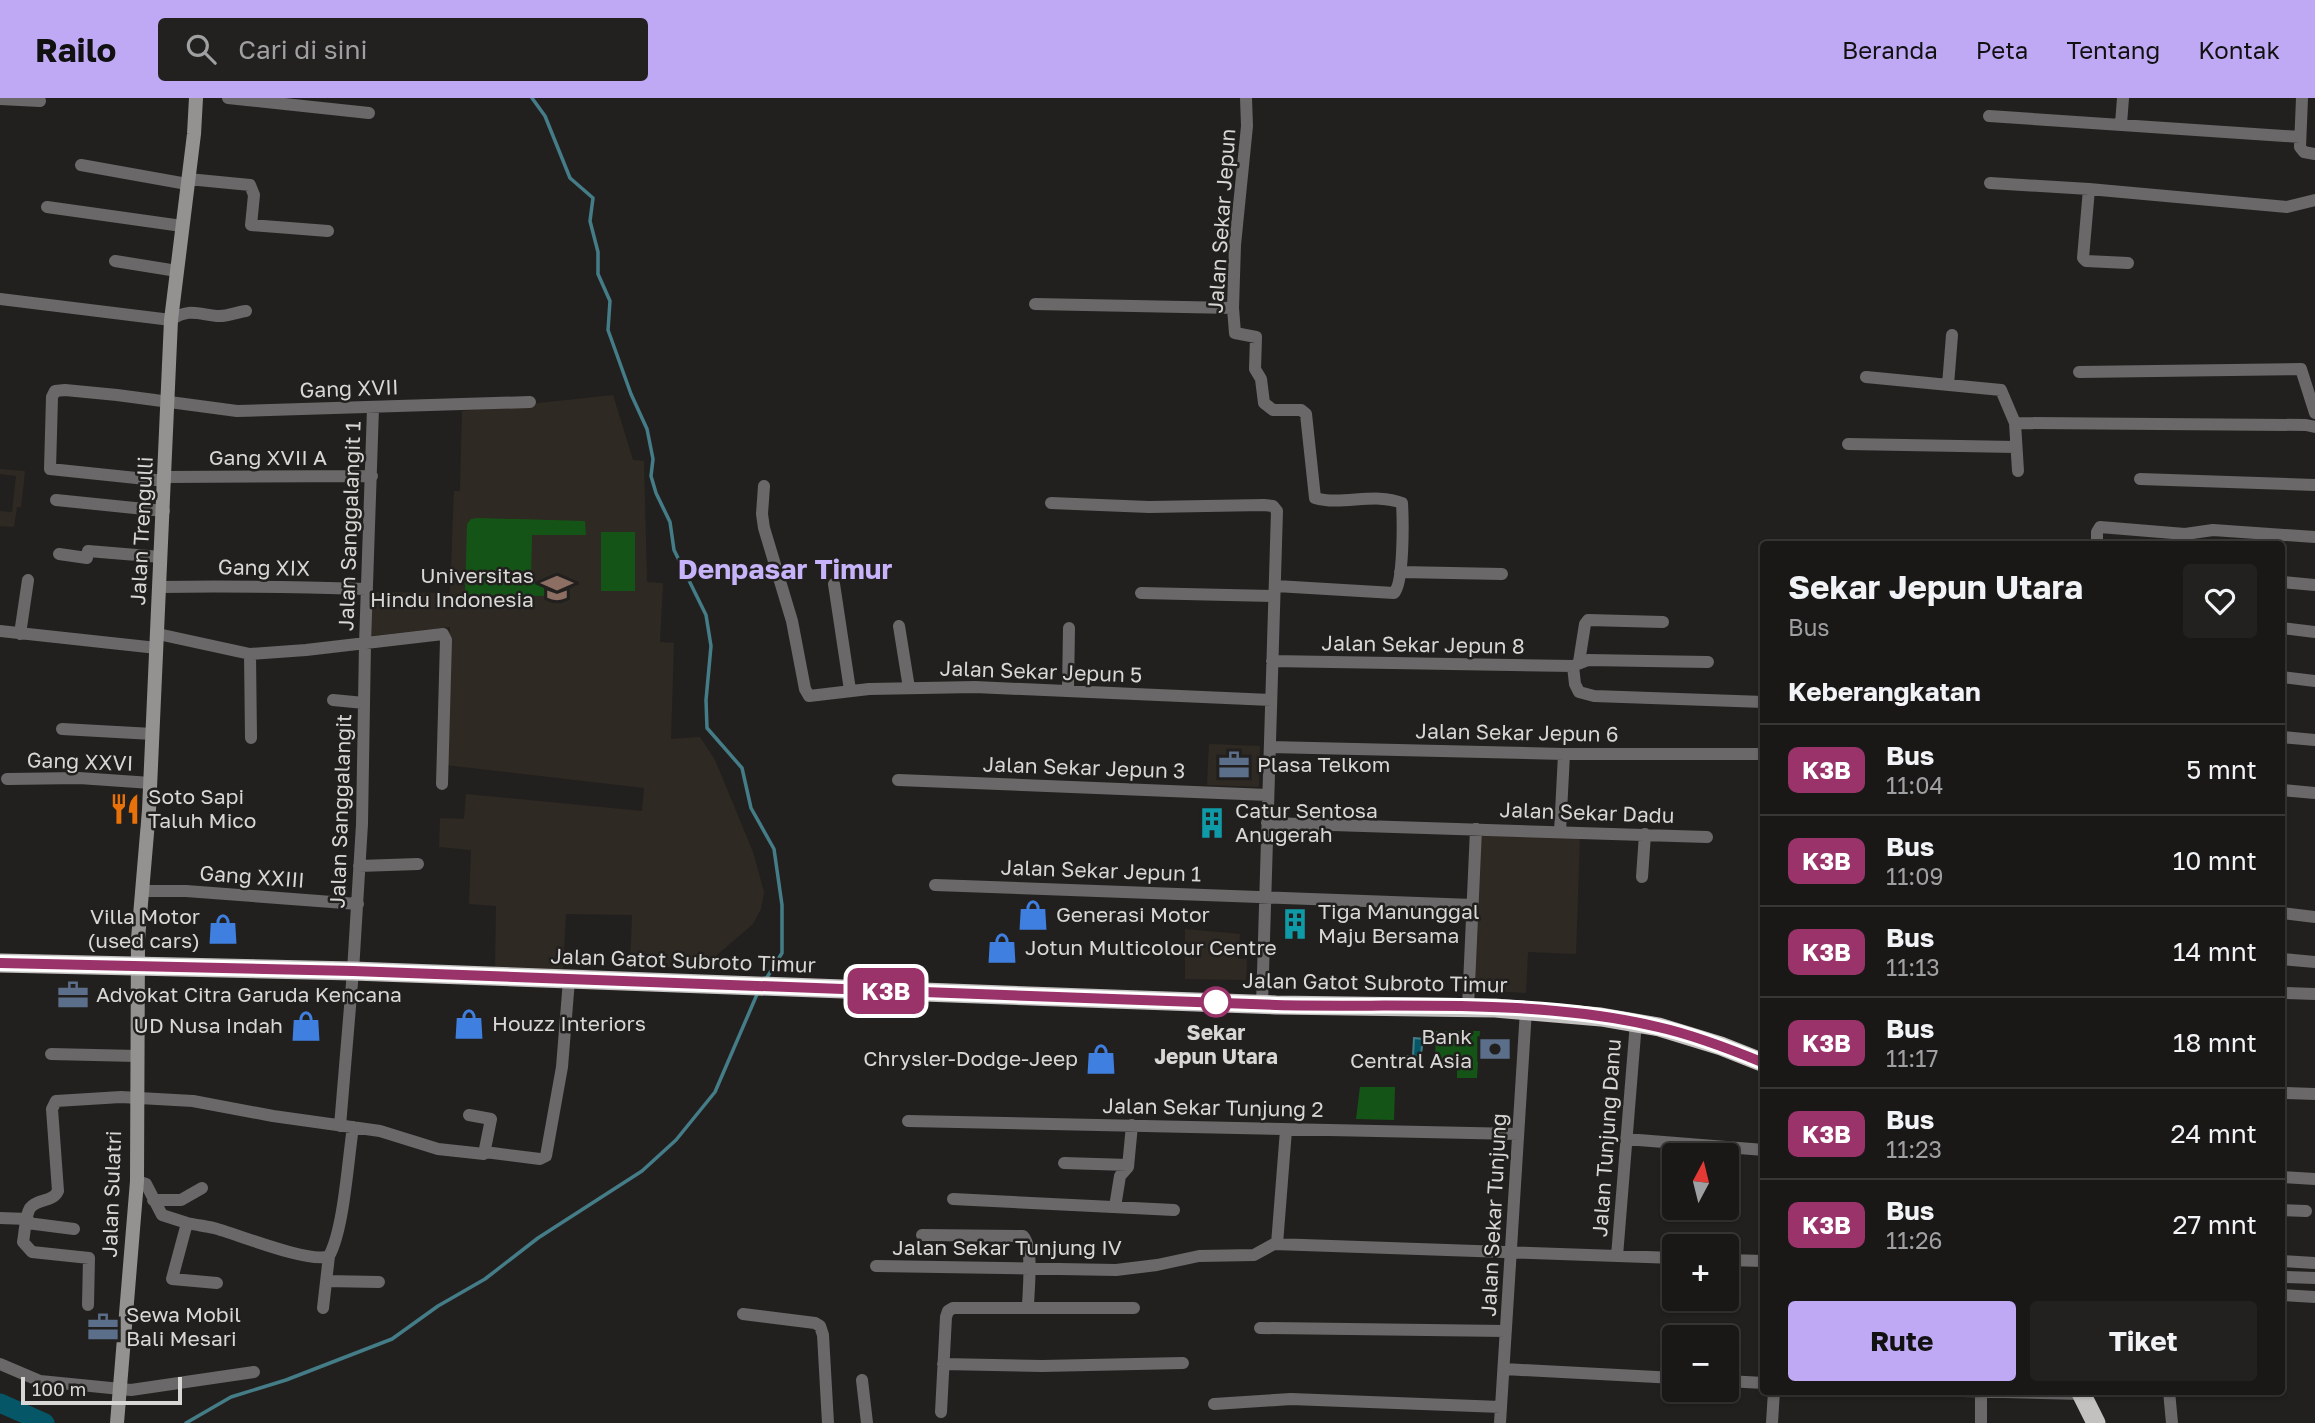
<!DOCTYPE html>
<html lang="id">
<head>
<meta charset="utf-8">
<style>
  body { margin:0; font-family:"Golos Text",sans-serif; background:#23211f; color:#f1f3f6; height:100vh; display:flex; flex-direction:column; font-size:26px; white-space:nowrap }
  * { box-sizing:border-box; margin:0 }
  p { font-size:23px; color:#9fa0a1 }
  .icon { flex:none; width:38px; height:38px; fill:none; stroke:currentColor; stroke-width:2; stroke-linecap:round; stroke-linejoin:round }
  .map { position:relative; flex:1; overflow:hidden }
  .drawer { position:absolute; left:1760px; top:443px; width:525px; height:854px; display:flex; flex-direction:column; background:#1a1816; border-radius:7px; box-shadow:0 2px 5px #0004,0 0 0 2px #383735 }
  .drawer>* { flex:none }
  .badge { padding:0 14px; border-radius:10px; font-size:24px; line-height:46px }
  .needle { width:46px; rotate:7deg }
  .controls { position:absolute; left:1662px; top:1045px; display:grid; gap:14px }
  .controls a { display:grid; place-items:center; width:77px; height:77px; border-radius:7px; background:#1a1816; box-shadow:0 2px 5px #0004,0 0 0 2px #383735; font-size:35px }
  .scale { position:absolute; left:21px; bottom:18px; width:161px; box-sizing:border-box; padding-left:7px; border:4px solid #d8d7d6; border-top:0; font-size:19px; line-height:24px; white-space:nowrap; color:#d8d7d6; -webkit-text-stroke:5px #22201e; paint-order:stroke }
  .map>.badge { position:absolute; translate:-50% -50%; box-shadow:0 0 0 4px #fff }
  h2 { padding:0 28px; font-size:26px; line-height:63px }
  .round { display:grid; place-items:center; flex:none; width:74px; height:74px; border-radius:7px; background:#23211f }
  .headline { display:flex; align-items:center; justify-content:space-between; height:119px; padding:0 28px }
  h1 { font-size:33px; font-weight:700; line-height:52px }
  .button { display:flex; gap:14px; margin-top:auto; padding:14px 28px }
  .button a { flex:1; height:80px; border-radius:7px; background:#bfa9f4; color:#111; font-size:28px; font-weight:700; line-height:80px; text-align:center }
  .button a+a { background:#23211f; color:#f1f3f6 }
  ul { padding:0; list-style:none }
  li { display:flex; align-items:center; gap:21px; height:91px; padding:0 28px; border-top:2px solid #383735 }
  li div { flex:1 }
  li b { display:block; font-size:26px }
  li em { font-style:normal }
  li .badge { min-width:77px; font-weight:700; text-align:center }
  header { display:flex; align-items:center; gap:42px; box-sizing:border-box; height:98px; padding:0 35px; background:#bfa9f4; color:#111 }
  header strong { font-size:33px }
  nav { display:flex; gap:38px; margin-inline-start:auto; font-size:24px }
  .search { width:490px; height:63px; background:#23211f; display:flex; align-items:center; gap:18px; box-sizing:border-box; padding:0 24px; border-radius:7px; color:#9fa0a1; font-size:26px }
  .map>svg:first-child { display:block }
</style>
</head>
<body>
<header>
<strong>Railo</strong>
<div class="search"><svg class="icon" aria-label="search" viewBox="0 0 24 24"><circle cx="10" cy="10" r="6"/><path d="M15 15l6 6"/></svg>Cari di sini</div>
<nav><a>Beranda</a><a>Peta</a><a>Tentang</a><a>Kontak</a></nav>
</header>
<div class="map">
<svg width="2315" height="1325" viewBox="0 0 2315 1325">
  <rect width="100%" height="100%" fill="#22201e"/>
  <!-- built -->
  <path fill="#2e2922" d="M613,297L633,362L644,363L647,484L663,485L660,544L674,545L671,641L700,639L715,662L753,754L764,794L761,811L753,826L703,869H630L632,817L566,816L563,871L495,870L496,808L469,806L471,752L439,749L440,720L464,721L466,696L642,713L644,690L445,667L450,529L369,538L371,494L450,495L454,393H460L462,313Z
    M0,371L25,373L21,409H17L14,429L0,428V413L12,414L16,378L0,376Z
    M1209,646L1260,648L1259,689L1207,687Z
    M1480,736L1580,737L1576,856L1528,854L1526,895L1473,892Z
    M1185,831L1240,836L1238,861H1247L1246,882L1185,881Z"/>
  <!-- green -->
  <path fill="#145517" d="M477,420L585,423L586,437H532L531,484H560L561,498L465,497L467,426L471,421Z
    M601,434H635V493H601Z
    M1436,933H1480L1477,980H1457V962L1435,961Z
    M1360,989H1395L1394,1022L1356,1021Z"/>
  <!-- water -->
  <path fill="#055767" stroke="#447d88" stroke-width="2" d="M1414,940L1423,941L1421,956H1418L1417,963H1411V969L1407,968L1408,958H1413Z"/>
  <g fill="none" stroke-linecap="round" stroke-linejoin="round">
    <!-- stream -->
    <path stroke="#447d88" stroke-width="3.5" d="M532,0L545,18L570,80L593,100L590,123L598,154V176L610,203L608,232L631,296L647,331L653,361L651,378L656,395L670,424L674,452L706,517L711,548L706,602L707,630L742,670L751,710L774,751L782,807V855L766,881
      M186,1325L231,1299L286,1282L392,1241L438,1208L485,1181L538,1140L642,1073L676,1042L715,994L758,894"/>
    <!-- river -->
    <path stroke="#055767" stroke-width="19" d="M0,1305L45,1325"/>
    <!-- minor -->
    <path stroke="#6a6868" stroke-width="12" d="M228,0L369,15
      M1246,0L1247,28L1235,147L1233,210L1235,235L1256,239L1255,271L1261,281L1264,305L1273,312H1301L1306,316L1315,400C1342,408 1375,394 1402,405C1403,422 1404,485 1394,495L1276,488
      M2302,0L2300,49L2304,54L2315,56
      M0,1L40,3
      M1989,18L2300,39
      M2121,26L2123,0
      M81,67L187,86
      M188,81L250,87L254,97L251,127L328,133
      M1990,85L2089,91L2287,109L2315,102
      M2089,91L2083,160L2086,163L2128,165
      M47,109L182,128
      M115,163L177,173
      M0,201L171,222C188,210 198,216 217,218C226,219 237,214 246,213
      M1035,206L1233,210
      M2079,274L2301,271L2315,315
      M1866,279L2001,292L2015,325L2018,373
      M1948,287L1952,237
      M2015,325L2306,327L2315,329
      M1848,346L2016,349
      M165,379L372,378
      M2140,381L2315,387
      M165,383L50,371L52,299L55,293L65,292L117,297L237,313L530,304
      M764,388L762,416L764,430L792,523L805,591L809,598L869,591L975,589L1271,602
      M56,402L164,413
      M1051,405L1149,409L1264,407L1273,408L1277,413L1262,907
      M2097,446V434L2100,429L2185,436L2213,432L2315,439
      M59,456L87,460L88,453L161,459
      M1400,474L1502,476
      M2282,484L2315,487
      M834,486L850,592
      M160,489C229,488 298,489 367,491
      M1141,495L1274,498
      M899,528L909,590
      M2282,530L2315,534
      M0,533L157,550
      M20,536L28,482
      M158,536L250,556L306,552L443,536L446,542L442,686
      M250,556L251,640
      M1272,563L1573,568L1588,562L1708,564
      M1579,564L1585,526L1588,522L1663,524
      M1573,568L1575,586L1579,594L1594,598L1764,604
      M2282,579L2315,583
      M1068,592L1069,530
      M333,602L364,605
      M62,631L153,636
      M2282,639L2315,642
      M1270,649L1564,656H1764
      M7,681L79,680L151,685
      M898,682L1268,697
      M2282,692L2315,695
      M1267,725L1707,739
      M1560,734L1564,656
      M359,768L418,766
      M1642,779L1645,736
      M935,787L1473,807
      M143,793H186L358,806
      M2282,815L2315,819
      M2282,861L2315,864
      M2282,895L2315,896
      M1468,909L1476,731
      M51,956L137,958
      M2282,995L2315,996
      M908,1023L1518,1036
      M340,1028L353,873L362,726L365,546L373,310
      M1626,1041L1764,1052
      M485,1054L540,1061L546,1058L562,969L569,882
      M1064,1065L1128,1067
      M2282,1079L2315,1081
      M137,1083L146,1086L162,1117L187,1125
      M953,1101L1174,1112
      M153,1102H181L202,1090
      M1115,1109L1120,1078L1128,1069L1132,1027
      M2282,1112L2306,1113
      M0,1120L28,1121
      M27,1125L74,1131
      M922,1137L1023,1138C1034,1149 1028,1193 1028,1210
      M1277,1146L1286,1032
      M1617,1158L1636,924
      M1727,1162L1764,1163
      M2282,1163L2315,1165
      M876,1168L1116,1172L1157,1167L1199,1158L1254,1157L1274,1146L1675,1160
      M2282,1179L2315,1180
      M326,1183L379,1184
      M217,1185L172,1181L187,1125C196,1127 205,1128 214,1130C237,1136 310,1166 329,1158C344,1131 348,1061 353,1029
      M2282,1197L2315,1199
      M88,1207L89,1160L32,1154L23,1144C25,1134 25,1118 30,1110C38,1100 52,1105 58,1093L52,1011L56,1003L121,999L193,1003L273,1018L380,1033L438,1051L484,1056L491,1021L469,1017
      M323,1210L329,1158
      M743,1216L815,1225L820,1228L823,1237L828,1325
      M1260,1230L1506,1233
      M0,1266L40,1283L131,1292L254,1274
      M943,1266L1042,1268L1183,1265
      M1504,1271L1675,1280
      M862,1282L867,1325
      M1727,1283L1764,1285
      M1963,1293L2082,1296
      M2169,1293L2172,1325
      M1214,1306L1291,1301L1501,1309
      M941,1314L946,1219L948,1213L953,1210H1134
      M1500,1325L1526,912
      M1772,1325L1774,1293
      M1981,1325V1294"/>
    <!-- secondary -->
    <path stroke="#949191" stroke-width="14" d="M117,1325L137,1083L138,841L149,712L171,222L194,36L196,0"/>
    <!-- trunk -->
    <path stroke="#c3c0c0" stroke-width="19" d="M0,865L353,873L1276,907L1495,910L1601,919L1659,929L1721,948L1764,965
      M2080,1293L2096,1325"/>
  </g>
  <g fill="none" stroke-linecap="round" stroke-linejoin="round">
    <defs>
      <path id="line" d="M0,865L353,873L1276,907C1400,910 1537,900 1658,929C1694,937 1730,951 1764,965"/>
    </defs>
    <!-- line casing -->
    <use href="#line" stroke="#fff" stroke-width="16"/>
    <!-- line -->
    <use href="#line" stroke="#9a336a" stroke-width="10"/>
  </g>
  <!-- icons -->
  <defs>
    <symbol id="university-bare" viewBox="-9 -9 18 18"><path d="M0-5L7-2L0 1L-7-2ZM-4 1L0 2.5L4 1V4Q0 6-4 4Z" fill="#8d6e63" stroke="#22201e" stroke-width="2.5" paint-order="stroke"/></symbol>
    <symbol id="office-bare" viewBox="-9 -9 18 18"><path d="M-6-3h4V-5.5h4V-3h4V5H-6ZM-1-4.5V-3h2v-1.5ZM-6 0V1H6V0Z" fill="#5c6f8a" stroke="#22201e" stroke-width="2.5" paint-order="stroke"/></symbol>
    <symbol id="restaurant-bare" viewBox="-9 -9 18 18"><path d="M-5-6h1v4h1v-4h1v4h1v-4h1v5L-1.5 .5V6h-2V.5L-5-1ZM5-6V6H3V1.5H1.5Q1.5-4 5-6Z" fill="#e8710a" stroke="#22201e" stroke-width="2.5" paint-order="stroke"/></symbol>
    <symbol id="building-bare" viewBox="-9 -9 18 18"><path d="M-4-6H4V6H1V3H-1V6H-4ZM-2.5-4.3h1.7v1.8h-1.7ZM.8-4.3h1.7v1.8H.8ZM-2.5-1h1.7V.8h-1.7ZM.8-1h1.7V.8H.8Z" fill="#0f9aa8" stroke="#22201e" stroke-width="2.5" paint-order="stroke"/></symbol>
    <symbol id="shop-bare" viewBox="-9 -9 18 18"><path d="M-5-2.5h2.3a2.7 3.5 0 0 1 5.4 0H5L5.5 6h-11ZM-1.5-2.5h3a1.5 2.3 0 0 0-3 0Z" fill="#3f7fe0" stroke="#22201e" stroke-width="2.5" paint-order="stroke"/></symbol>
    <symbol id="bank-bare" viewBox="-9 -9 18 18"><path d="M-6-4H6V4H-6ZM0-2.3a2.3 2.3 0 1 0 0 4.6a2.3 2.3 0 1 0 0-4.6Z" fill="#5c6f8a" stroke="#22201e" stroke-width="2.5" paint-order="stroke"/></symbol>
  </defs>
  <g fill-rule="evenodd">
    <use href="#university-bare" x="535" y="468" width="44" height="44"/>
    <use href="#office-bare" x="1212" y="645" width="44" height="44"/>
    <use href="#restaurant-bare" x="103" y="689" width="44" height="44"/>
    <use href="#building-bare" x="1190" y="703" width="44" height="44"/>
    <use href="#shop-bare" x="1011" y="795" width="44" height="44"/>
    <use href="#building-bare" x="1273" y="804" width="44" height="44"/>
    <use href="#shop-bare" x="201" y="809" width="44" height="44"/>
    <use href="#shop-bare" x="980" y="828" width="44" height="44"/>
    <use href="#office-bare" x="51" y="875" width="44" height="44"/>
    <use href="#shop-bare" x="447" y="904" width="44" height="44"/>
    <use href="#shop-bare" x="284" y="906" width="44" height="44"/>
    <use href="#bank-bare" x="1473" y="929" width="44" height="44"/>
    <use href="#shop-bare" x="1079" y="939" width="44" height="44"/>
    <use href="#office-bare" x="81" y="1207" width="44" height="44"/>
  </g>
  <!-- markers -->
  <circle fill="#fff" stroke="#9a336a" stroke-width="3.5" cx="1216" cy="904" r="14"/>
  <g text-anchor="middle" stroke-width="5" stroke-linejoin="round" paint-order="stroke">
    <!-- street labels -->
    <g font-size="21" fill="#d8d7d6" stroke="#22201e">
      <text transform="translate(1222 123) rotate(-86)" y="7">Jalan Sekar Jepun</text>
      <text transform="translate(349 291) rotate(-2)" y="7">Gang XVII</text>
      <text x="268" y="367">Gang XVII A</text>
      <text transform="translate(350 428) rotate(-88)" y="7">Jalan Sanggalangit 1</text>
      <text transform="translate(142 433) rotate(-87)" y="7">Jalan Trengulli</text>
      <text transform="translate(264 470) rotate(1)" y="7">Gang XIX</text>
      <text transform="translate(1423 547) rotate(1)" y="7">Jalan Sekar Jepun 8</text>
      <text transform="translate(1041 574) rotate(2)" y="7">Jalan Sekar Jepun 5</text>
      <text transform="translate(1517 635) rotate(1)" y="7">Jalan Sekar Jepun 6</text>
      <text transform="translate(80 664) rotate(2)" y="7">Gang XXVI</text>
      <text transform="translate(1084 670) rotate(2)" y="7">Jalan Sekar Jepun 3</text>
      <text transform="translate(341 713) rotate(-88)" y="7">Jalan Sanggalangit</text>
      <text transform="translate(1587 715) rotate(2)" y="7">Jalan Sekar Dadu</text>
      <text transform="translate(1101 773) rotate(2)" y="7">Jalan Sekar Jepun 1</text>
      <text transform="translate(252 779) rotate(4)" y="7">Gang XXIII</text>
      <text transform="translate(683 863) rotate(2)" y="7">Jalan Gatot Subroto Timur</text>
      <text transform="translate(1375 885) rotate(1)" y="7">Jalan Gatot Subroto Timur</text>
      <text transform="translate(1213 1010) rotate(1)" y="7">Jalan Sekar Tunjung 2</text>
      <text transform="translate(1607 1040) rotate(-86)" y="7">Jalan Tunjung Danu</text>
      <text transform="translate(112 1096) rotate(-88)" y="7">Jalan Sulatri</text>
      <text transform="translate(1494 1117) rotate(-87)" y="7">Jalan Sekar Tunjung</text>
      <text x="1007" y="1157">Jalan Sekar Tunjung IV</text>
    </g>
    <!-- poi labels -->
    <g font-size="21" fill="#d8d7d6" stroke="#22201e" text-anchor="start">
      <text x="534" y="485" text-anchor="end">Universitas<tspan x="534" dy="24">Hindu Indonesia</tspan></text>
      <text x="1257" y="674">Plasa Telkom</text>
      <text x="148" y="706">Soto Sapi<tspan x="148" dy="24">Taluh Mico</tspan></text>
      <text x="1235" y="720">Catur Sentosa<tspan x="1235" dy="24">Anugerah</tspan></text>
      <text x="1318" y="821">Tiga Manunggal<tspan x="1318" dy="24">Maju Bersama</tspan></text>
      <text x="1056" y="824">Generasi Motor</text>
      <text x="200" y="826" text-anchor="end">Villa Motor<tspan x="200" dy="24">(used cars)</tspan></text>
      <text x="1025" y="857">Jotun Multicolour Centre</text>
      <text x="96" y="904">Advokat Citra Garuda Kencana</text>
      <text x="492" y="933">Houzz Interiors</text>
      <text x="283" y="935" text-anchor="end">UD Nusa Indah</text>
      <text x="1472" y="946" text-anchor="end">Bank<tspan x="1472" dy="24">Central Asia</tspan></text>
      <text x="1078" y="968" text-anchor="end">Chrysler-Dodge-Jeep</text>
      <text x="126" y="1224">Sewa Mobil<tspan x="126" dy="24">Bali Mesari</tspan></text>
    </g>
    <!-- stop labels -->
    <g font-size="21" font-weight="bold" fill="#d8d7d6" stroke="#22201e">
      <text x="1216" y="942">Sekar<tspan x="1216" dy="24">Jepun Utara</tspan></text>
    </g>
    <!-- district labels -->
    <g font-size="28" font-weight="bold" fill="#c7b3f9" stroke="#22201e">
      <text x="785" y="481">Denpasar Timur</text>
    </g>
  </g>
</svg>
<div class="controls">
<a><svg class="needle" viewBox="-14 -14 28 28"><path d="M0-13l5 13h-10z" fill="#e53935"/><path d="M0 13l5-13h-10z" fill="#9fa0a1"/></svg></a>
<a>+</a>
<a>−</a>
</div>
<div class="scale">100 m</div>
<b class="badge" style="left:886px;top:893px;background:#9a336a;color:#fff">K3B</b>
<section class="drawer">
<div class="headline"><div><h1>Sekar Jepun Utara</h1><p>Bus</p></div><a class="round"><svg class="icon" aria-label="heart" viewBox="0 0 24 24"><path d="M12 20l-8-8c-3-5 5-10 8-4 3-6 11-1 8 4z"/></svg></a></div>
<h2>Keberangkatan</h2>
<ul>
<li><span class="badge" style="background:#9a336a;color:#fff">K3B</span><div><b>Bus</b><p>11:04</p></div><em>5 mnt</em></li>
<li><span class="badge" style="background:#9a336a;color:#fff">K3B</span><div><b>Bus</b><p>11:09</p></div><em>10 mnt</em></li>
<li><span class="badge" style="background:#9a336a;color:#fff">K3B</span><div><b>Bus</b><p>11:13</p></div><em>14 mnt</em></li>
<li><span class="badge" style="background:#9a336a;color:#fff">K3B</span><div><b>Bus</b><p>11:17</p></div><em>18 mnt</em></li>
<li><span class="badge" style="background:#9a336a;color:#fff">K3B</span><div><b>Bus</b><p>11:23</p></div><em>24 mnt</em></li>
<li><span class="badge" style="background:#9a336a;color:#fff">K3B</span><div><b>Bus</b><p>11:26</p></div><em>27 mnt</em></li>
</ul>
<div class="button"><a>Rute</a><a>Tiket</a></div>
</section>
</div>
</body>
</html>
